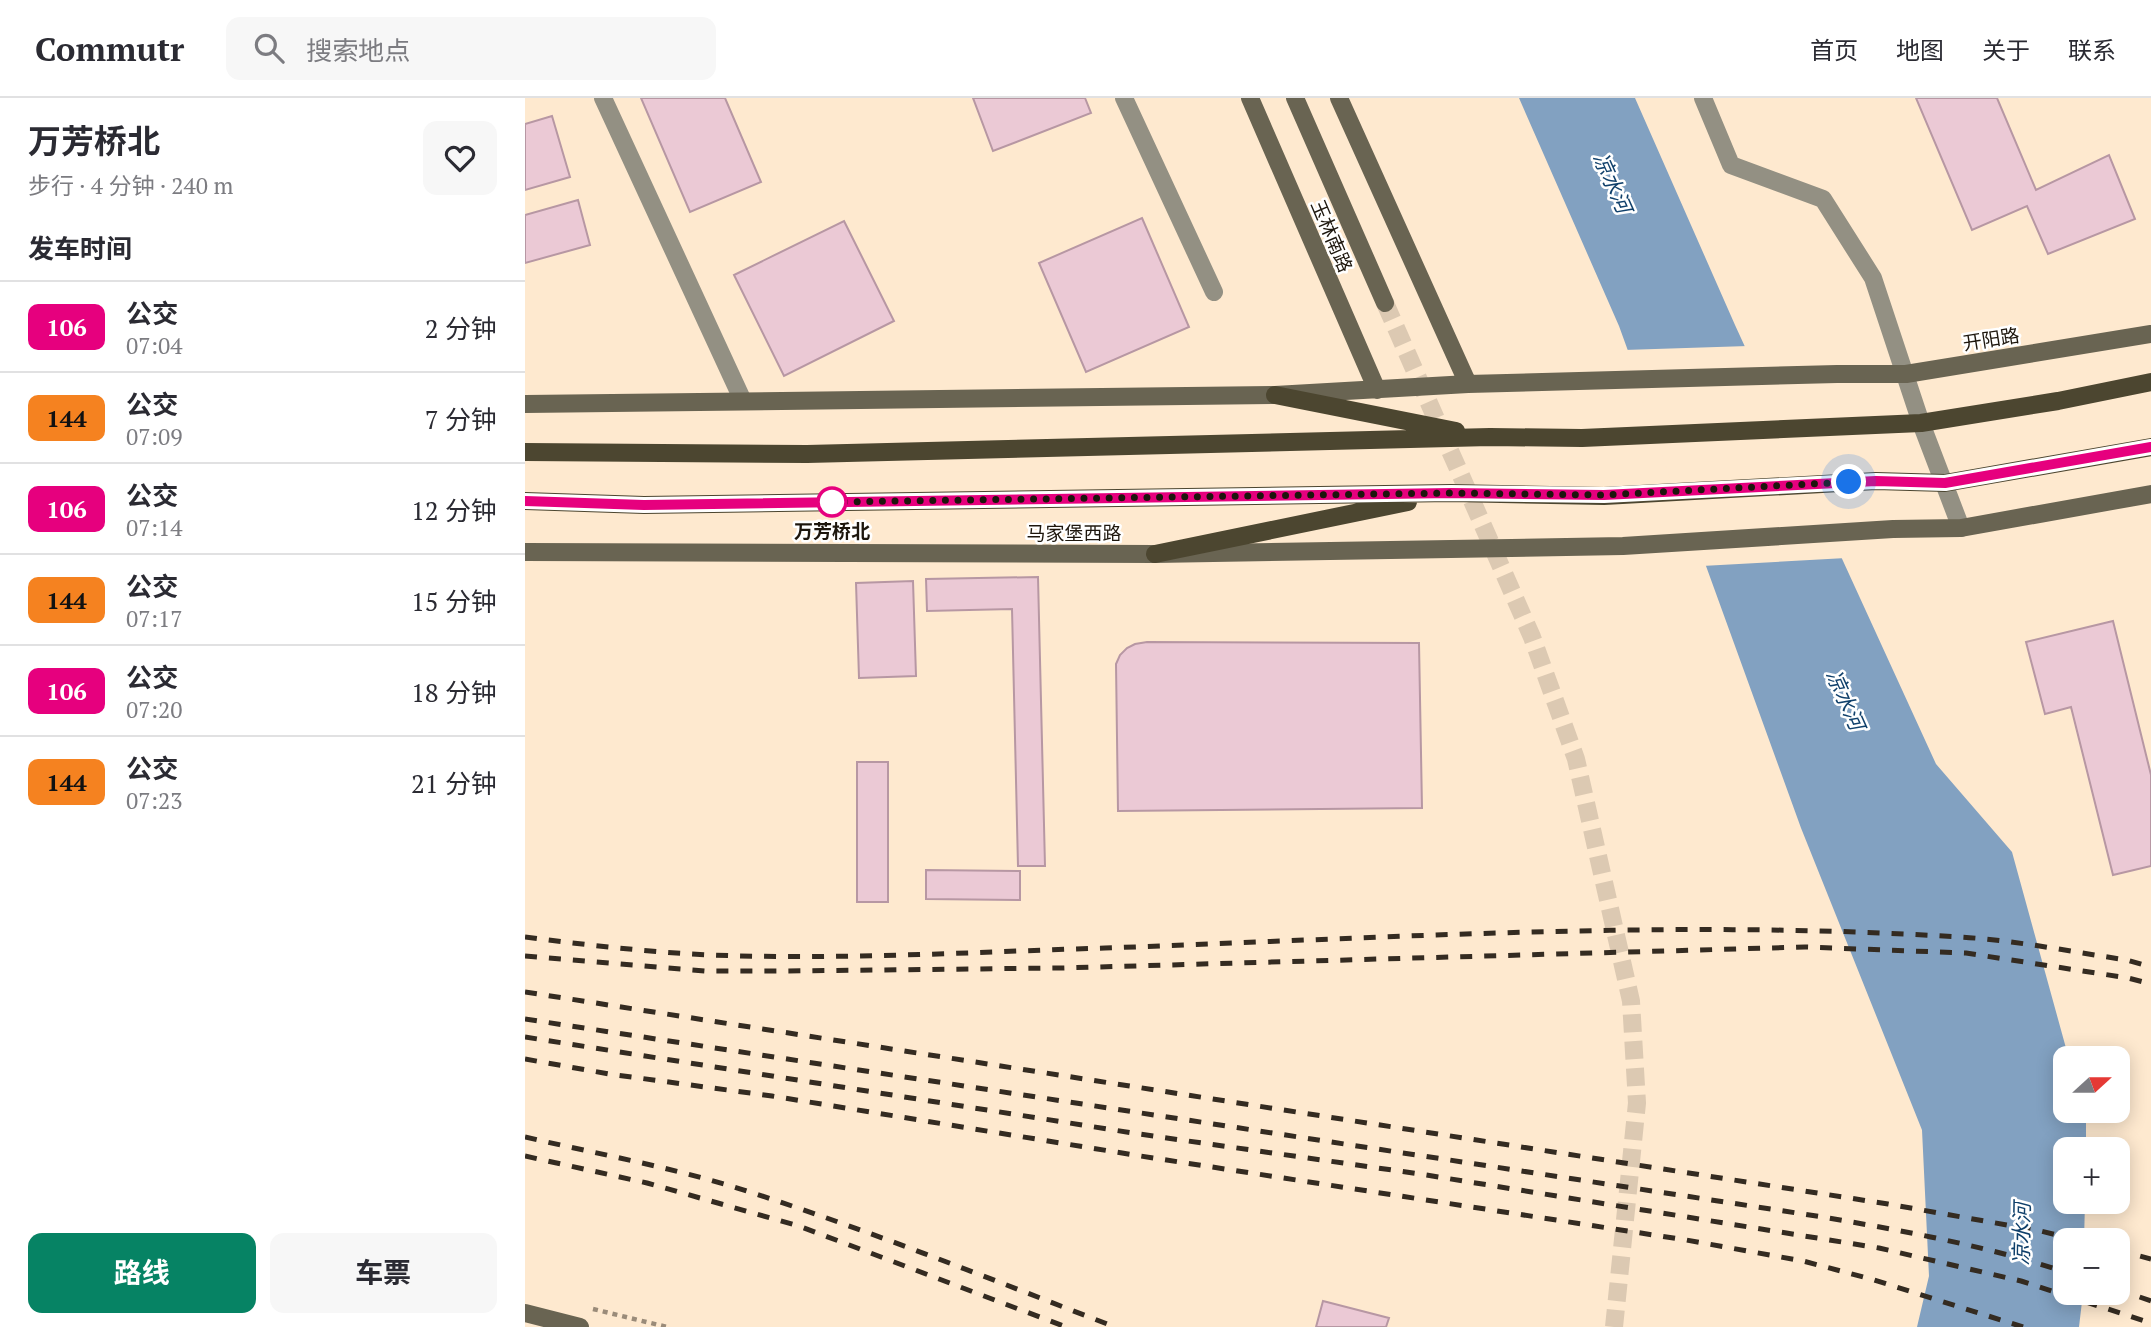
<!DOCTYPE html>
<html lang="zh">
<head>
<meta charset="utf-8">
<style>
  body { margin:0; font-family:"PT Serif","Noto Sans SC",serif; background:#f7f7f7; color:#2b2b33; height:100vh; display:flex; flex-direction:column; font-size:26px; white-space:nowrap }
  * { box-sizing:border-box; margin:0 }
  p { font-size:23px; color:#7c7c81 }
  .icon { flex:none; width:38px; height:38px; fill:none; stroke:currentColor; stroke-width:2; stroke-linecap:round; stroke-linejoin:round }
  .map { position:relative; flex:1; overflow:hidden }
  .panel { display:flex; flex-direction:column; background:#fff; width:525px }
  .panel>* { flex:none }
  .badge { padding:0 14px; border-radius:10px; font-size:24px; line-height:46px }
  .needle { width:46px; rotate:69deg }
  .buttons { position:absolute; left:1528px; top:948px; display:grid; gap:14px }
  .buttons a { display:grid; place-items:center; width:77px; height:77px; border-radius:14px; background:#fff; box-shadow:0 4px 18px #0003; font-size:35px }
  .you { position:absolute; width:35px; height:35px; margin:-18px; border:5px solid #fff; border-radius:50%; background:#1a73e8; box-shadow:0 0 0 10px #1a73e833 }
  .map>.badge { position:absolute; translate:-50% -50%; box-shadow:0 0 0 4px #fff }
  h2 { padding:0 28px; font-size:26px; line-height:63px }
  .round { display:grid; place-items:center; flex:none; width:74px; height:74px; border-radius:14px; background:#f7f7f7 }
  .head { display:flex; align-items:center; justify-content:space-between; height:119px; padding:0 28px }
  h1 { font-size:33px; font-weight:700; line-height:52px }
  .cta { display:flex; gap:14px; margin-top:auto; padding:14px 28px }
  .cta a { flex:1; height:80px; border-radius:14px; background:#068364; color:#fff; font-size:28px; font-weight:700; line-height:80px; text-align:center }
  .cta a+a { background:#f7f7f7; color:#2b2b33 }
  ul { padding:0; list-style:none }
  li { display:flex; align-items:center; gap:21px; height:91px; padding:0 28px; border-top:2px solid #e1e1e2 }
  li div { flex:1 }
  li b { display:block; font-size:26px }
  li em { font-style:normal }
  li .badge { min-width:77px; font-weight:700; text-align:center }
  header { display:flex; align-items:center; gap:42px; box-sizing:border-box; height:98px; padding:0 35px; background:#fff; border-bottom:2px solid #e1e1e2 }
  header strong { font-size:33px }
  nav { display:flex; gap:38px; margin-inline-start:auto; font-size:24px }
  .search { width:490px; height:63px; background:#f7f7f7; display:flex; align-items:center; gap:18px; box-sizing:border-box; padding:0 24px; border-radius:14px; color:#7c7c81; font-size:26px }
  main { display:flex; flex:1; min-height:0 }
  .map>svg:first-child { display:block }
</style>
</head>
<body>
<header>
<strong>Commutr</strong>
<div class="search"><svg class="icon" aria-label="search" viewBox="0 0 24 24"><circle cx="10" cy="10" r="6"/><path d="M15 15l6 6"/></svg>搜索地点</div>
<nav><a>首页</a><a>地图</a><a>关于</a><a>联系</a></nav>
</header>
<main>
<section class="panel">
<div class="head"><div><h1>万芳桥北</h1><p>步行 · 4 分钟 · 240 m</p></div><a class="round"><svg class="icon" aria-label="heart" viewBox="0 0 24 24"><path d="M12 20l-8-8c-3-5 5-10 8-4 3-6 11-1 8 4z"/></svg></a></div>
<h2>发车时间</h2>
<ul>
<li><span class="badge" style="background:#e6007e;color:#fff">106</span><div><b>公交</b><p>07:04</p></div><em>2 分钟</em></li>
<li><span class="badge" style="background:#f58220;color:#111">144</span><div><b>公交</b><p>07:09</p></div><em>7 分钟</em></li>
<li><span class="badge" style="background:#e6007e;color:#fff">106</span><div><b>公交</b><p>07:14</p></div><em>12 分钟</em></li>
<li><span class="badge" style="background:#f58220;color:#111">144</span><div><b>公交</b><p>07:17</p></div><em>15 分钟</em></li>
<li><span class="badge" style="background:#e6007e;color:#fff">106</span><div><b>公交</b><p>07:20</p></div><em>18 分钟</em></li>
<li><span class="badge" style="background:#f58220;color:#111">144</span><div><b>公交</b><p>07:23</p></div><em>21 分钟</em></li>
</ul>
<div class="cta"><a>路线</a><a>车票</a></div>
</section>
<div class="map">
<svg width="1626" height="1229" viewBox="0 0 1626 1229">
  <rect width="100%" height="100%" fill="#fee9cf"/>
  <!-- water -->
  <path fill="#82a1c1" d="M994,0H1110L1210,227L1411,666L1487,754L1544,961H1540V1013H1558L1561,1025V1052H1540V1104H1560L1559,1143H1540V1195H1558L1554,1229H1392L1404,1178L1397,1032L1276,730L1094,228Z"/>
  <!-- pier -->
  <path fill="#fee9cf" d="M1223,248L1321,460L1177,468L1099,252Z"/>
  <!-- building -->
  <path fill="#ebc9d5" stroke="#b797a3" stroke-width="2" d="M116,0H200L236,84L165,114Z
    M448,0H560L566,15L468,53Z
    M1391,0H1472L1511,92L1584,57L1610,121L1523,156L1502,108L1447,132Z
    M27,18L45,79L0,92V26Z
    M53,102L65,147L0,165V117Z
    M617,120L664,229L561,274L514,165Z
    M319,123L369,223L259,278L209,177Z
    M513,479L520,768H493L487,511L402,513L401,481Z
    M388,483L391,578L334,580L331,485Z
    M1588,523L1626,677V768L1588,777L1546,609L1520,616L1501,544Z
    M622,544L894,545L897,710L593,713L591,566L595,557L602,550L610,546Z
    M332,664H363V804H332Z
    M401,772L495,773V802L401,801Z
    M798,1203L864,1220L861,1229H791Z"/>
  <g fill="none" stroke-linecap="round" stroke-linejoin="round">
    <!-- secondary-tunnel -->
    <path stroke="#dcc9b2" stroke-width="18" stroke-dasharray="18 9" stroke-linecap="butt" d="M860,205L1007,539L1051,661L1106,903L1112,1005L1089,1229"/>
    <!-- path -->
    <path stroke="#9a8b79" stroke-width="4.5" stroke-dasharray="5 5" stroke-linecap="butt" d="M68,1211L142,1229"/>
    <!-- street -->
    <path stroke="#939083" stroke-width="18" d="M78,0L218,303
      M599,0L689,194
      M1178,0L1206,67L1298,101L1348,180L1396,325L1436,430"/>
    <!-- secondary -->
    <path stroke="#696452" stroke-width="18" d="M725,0L852,292
      M770,0L860,205
      M814,0L943,286
      M0,306L750,297L943,286L1312,276H1381L1626,236
      M0,454L630,456L1098,448L1368,431L1436,430L1626,396
      M0,1215L55,1229"/>
    <!-- primary -->
    <path stroke="#4c4630" stroke-width="18" d="M750,297L931,333
      M0,354L282,356L965,339L1057,340L1396,325L1533,303L1626,284
      M0,403L119,407L926,395L1079,398L1351,383L1420,385L1626,349
      M630,456L883,404"/>
    <!-- rail -->
    <path stroke="#342b21" stroke-width="5" stroke-dasharray="12 12" stroke-linecap="butt" d="M0,839C61,847 123,854 185,857C316,862 449,854 580,850C864,840 1149,821 1434,839C1490,842 1547,854 1602,862L1626,869
      M0,858L180,873H260L537,870L1280,849L1441,855L1603,880L1626,886
      M0,894L1363,1106L1516,1133L1556,1143
      M0,921L1298,1119C1379,1133 1462,1148 1540,1174
      M0,939L614,1036L895,1076L1354,1150L1496,1183L1626,1225
      M0,961L84,976L247,998L609,1057L1161,1142L1278,1163L1346,1181L1498,1229
      M0,1039C69,1055 139,1068 206,1088C336,1129 463,1180 590,1229
      M0,1058L122,1085L274,1128L541,1229
      M1592,1152L1626,1161
      M1592,1191L1626,1203"/>
  </g>
  <g fill="none" stroke-linecap="round" stroke-linejoin="round">
    <defs>
      <path id="line" d="M0,403L119,407L926,395L1079,397L1351,383L1420,385L1626,349"/>
    </defs>
    <!-- line casing -->
    <use href="#line" stroke="#fff" stroke-width="16"/>
    <!-- line -->
    <use href="#line" stroke="#e6007e" stroke-width="10"/>
    <!-- walk -->
    <path stroke="#1d160d" stroke-width="7" stroke-dasharray="0 12.6" d="M307,404L926,395L1079,397L1324,384"/>
  </g>
  <!-- markers -->
  <circle fill="#fff" stroke="#e6007e" stroke-width="3.5" cx="307" cy="404" r="14"/>
  <g text-anchor="middle" stroke-width="5" stroke-linejoin="round" paint-order="stroke">
    <!-- street labels -->
    <g font-size="19" fill="#1d160d" stroke="#fff">
      <text transform="translate(807 138) rotate(67)" y="7">玉林南路</text>
      <text transform="translate(1466 241) rotate(-9)" y="7">开阳路</text>
      <text x="549" y="442">马家堡西路</text>
    </g>
    <!-- stop labels -->
    <g font-size="19" font-weight="bold" fill="#1d160d" stroke="#fff">
      <text x="307" y="440">万芳桥北</text>
    </g>
    <!-- water labels -->
    <g font-size="21" font-style="italic" fill="#10406b" stroke="#fff">
      <text transform="translate(1087 85) rotate(66)" y="7">凉水河</text>
      <text transform="translate(1320 602) rotate(66)" y="7">凉水河</text>
      <text transform="translate(1497 1136) rotate(-89)" y="7">凉水河</text>
    </g>
  </g>
</svg>
<div class="buttons">
<a><svg class="needle" viewBox="-14 -14 28 28"><path d="M0-13l5 13h-10z" fill="#e53935"/><path d="M0 13l5-13h-10z" fill="#7c7c81"/></svg></a>
<a>+</a>
<a>−</a>
</div>
<div class="you" style="left:1324px;top:384px"></div>
</div>
</main>
</body>
</html>
